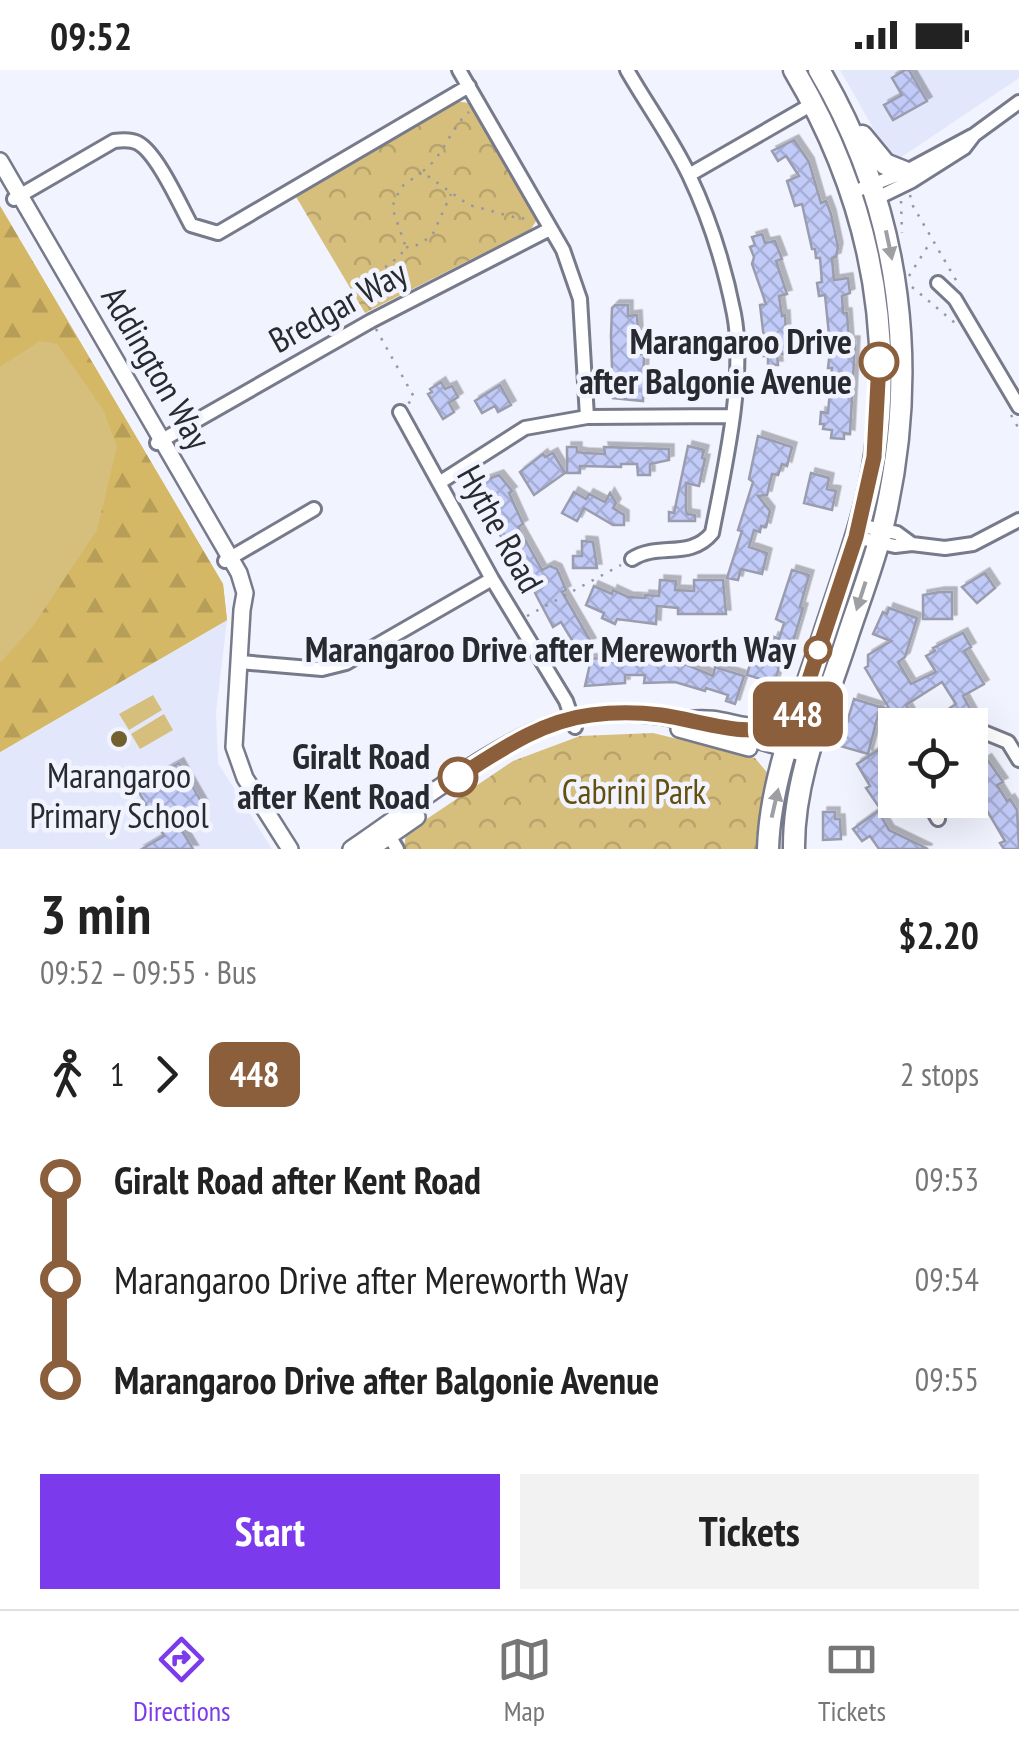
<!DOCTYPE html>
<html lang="en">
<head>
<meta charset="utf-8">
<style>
  body { margin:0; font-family:"PT Sans Narrow",sans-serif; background:#f2f2f2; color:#222; height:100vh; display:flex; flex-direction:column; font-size:38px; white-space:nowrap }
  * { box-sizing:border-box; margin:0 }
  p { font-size:32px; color:#767676 }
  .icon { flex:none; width:55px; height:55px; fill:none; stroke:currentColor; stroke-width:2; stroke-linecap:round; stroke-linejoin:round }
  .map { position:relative; height:779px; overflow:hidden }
  .panel { display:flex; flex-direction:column; background:#fff; flex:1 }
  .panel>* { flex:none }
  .badge { padding:0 20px; border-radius:15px; font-size:35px; line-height:65px }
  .controls { position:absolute; left:878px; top:638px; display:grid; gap:20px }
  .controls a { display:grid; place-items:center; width:110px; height:110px; border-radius:0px; background:#fff; box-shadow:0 10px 40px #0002; font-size:50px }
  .map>.badge { position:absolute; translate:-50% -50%; box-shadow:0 0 0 5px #fff }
  .legs { display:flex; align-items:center; gap:15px; height:110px; padding:0 40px; font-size:32px }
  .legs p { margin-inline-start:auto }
  .summary { display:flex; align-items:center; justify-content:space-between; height:170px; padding:0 40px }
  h1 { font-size:55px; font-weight:700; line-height:75px }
  .primary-button { display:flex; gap:20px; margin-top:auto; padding:20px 40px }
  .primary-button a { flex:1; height:115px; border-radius:0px; background:#7c3aed; color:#fff; font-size:40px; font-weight:700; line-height:115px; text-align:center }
  .primary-button a+a { background:#f2f2f2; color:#222 }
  ul { padding:0 40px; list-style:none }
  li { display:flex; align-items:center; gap:35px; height:100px; font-size:38px }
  li i { display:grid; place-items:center; width:15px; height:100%; margin:0 12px; background:currentColor }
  li i::after { content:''; width:25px; height:25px; margin:-12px; border:8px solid; border-radius:50%; background:#fff }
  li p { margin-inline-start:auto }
  li:first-child i { background:linear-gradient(#0000 50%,currentColor 0) }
  li:last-child i { background:linear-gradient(currentColor 50%,#0000 0) }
  .status { display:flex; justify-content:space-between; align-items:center; height:70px; padding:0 50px; background:#fff; direction:ltr }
  .status svg { height:28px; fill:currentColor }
  .tabs { display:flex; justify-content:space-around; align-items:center; height:140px; border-top:2px solid #e0e0e0; background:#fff; font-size:28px; color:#767676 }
  .tabs a { display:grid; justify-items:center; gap:5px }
  .tabs .active { color:#7c3aed }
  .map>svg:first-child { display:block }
</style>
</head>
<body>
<div class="status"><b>09:52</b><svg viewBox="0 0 49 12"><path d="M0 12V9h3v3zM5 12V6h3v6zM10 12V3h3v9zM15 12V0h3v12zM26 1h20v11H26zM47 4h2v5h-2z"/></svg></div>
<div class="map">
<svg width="1019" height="779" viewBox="0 0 1019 779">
  <defs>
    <pattern id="forest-firs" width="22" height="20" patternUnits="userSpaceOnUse" patternTransform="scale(2.5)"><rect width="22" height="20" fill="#d5b865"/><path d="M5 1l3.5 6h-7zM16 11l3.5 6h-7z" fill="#b79e58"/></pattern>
    <pattern id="park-crowns" width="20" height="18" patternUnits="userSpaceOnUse" patternTransform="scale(2.5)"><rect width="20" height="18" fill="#d6be7c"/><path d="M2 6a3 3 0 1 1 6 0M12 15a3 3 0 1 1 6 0" fill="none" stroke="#b8a36c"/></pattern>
    <pattern id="building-cross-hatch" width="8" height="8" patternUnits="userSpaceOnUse" patternTransform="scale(2.5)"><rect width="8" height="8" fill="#c2caf8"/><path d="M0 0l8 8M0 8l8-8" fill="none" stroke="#a7aed5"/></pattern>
    <filter id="shadow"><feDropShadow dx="4.5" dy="-4.5" stdDeviation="0" flood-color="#0004"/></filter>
  </defs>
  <rect width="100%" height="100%" fill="#f1f3fe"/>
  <!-- built -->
  <path fill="#e3e7fb" d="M840,0H1019V8L900,88L889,86Z
    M227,550L216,643L218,693L272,779H0V682Z"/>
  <!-- grass -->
  <path fill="#d6be7c" d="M0,136L223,514L227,550L0,682Z
    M153,625L162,640L129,660L119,644Z
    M164,644L173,660L140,679L131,664Z"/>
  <!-- forest -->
  <path fill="url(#forest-firs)" d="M0,136L223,514L227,550L0,682V593L33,556L97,460L117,377L103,339L57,274L40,271L0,297Z"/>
  <!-- park -->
  <path fill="url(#park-crowns)" d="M454,31L469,33L538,148L531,159L365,243L295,125Z
    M653,663L755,688L770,706L760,779H404L406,763L513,691L580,666Z"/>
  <!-- building -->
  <path fill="url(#building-cross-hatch)" stroke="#9a9dae" stroke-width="2.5" filter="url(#shadow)" d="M905,0H909L927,31L893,50L884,35L902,25L892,8Z
    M794,70L809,92L821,133L826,131L831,144L838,177L836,187L832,188L834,210L848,208L850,223L842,226L843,243H847L849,271H855L850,364L844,363V369L831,368L832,360L823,359L824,354H820L821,342L828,343L832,298H828L832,264L829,265L825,225L819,226L817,213L822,212L820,188H816L815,179H812L802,134L795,136L787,111L799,106L786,86L778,91L772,81Z
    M762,164L765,173L775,171L782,189L776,191L787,224L779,226L782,246L785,245L787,284H777L778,295H768V286H763V280H760L759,269H764L760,235L766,234L752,194L754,187L750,177L755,175L752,167Z
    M615,235H628V246L637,245L638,262L636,267H631V284H644L643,331L613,328L611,266L612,238Z
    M441,312L445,319L452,316L458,327L449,333L454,342L443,349L428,324L432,322L430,319Z
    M500,315L511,335L498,342L495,336L482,343L475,331Z
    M758,366L792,377L787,396L782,394L778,405L772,404L767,425L758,426L770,441L766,457L761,456L760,462L754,460L749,477L767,483L762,504L741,499L738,510L727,508L742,461L738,460L753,412L749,409Z
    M688,376L704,380L702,388L705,389L699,416L686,413V441L687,444L695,445V451H669V442L674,443Z
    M567,377H577V382L584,383L605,384L604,377L669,379V390L650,394V405H638L637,394H621V397L580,396V403H567Z
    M553,383L565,403L534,425L520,402L543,384L545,387Z
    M811,403L829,408L827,419L836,421L832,440L804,433Z
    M499,405L512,421L509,423L523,454L518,457L542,500L550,496L557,499L566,520L562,522L591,572L578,580L561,552L553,557L534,521L539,519L524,492L522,493L516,483L512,485L487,443L492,440L477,413Z
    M574,422L586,429L589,424L605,432L610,423L616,433L613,438L624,445V455H613L584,438L577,451L562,443Z
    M582,471L593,472L597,498H573V486H582Z
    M792,500L809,505L800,537L803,538L786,596L780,594L765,645L753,641L761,609L747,605L751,591L766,594L774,567L779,569L784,553L776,549Z
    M985,503L995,518L977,533L962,517Z
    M660,510L676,511L675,520L694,521V510H723L726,544H678V538L657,536L656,554L617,549L615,554L602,548L604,543L586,535L594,516L612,524L613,520L628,527L645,528V525L659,526Z
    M940,522H952V549H923V525Z
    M889,538L917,548L905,587L898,592L911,614L936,602L926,586L935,581L933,578L963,563L971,577L964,581L984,614L963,626L975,648L960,655L950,638L956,634L942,612L906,635L914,650L913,655H892L882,637L890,640L865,598L868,596V585L891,571L873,564L883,542L887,544Z
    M638,586V592H656L657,587L671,588L713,606L715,597L744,606L735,634L726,631L728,625L706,618L705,621L675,612L644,613L645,605H625V613L585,616L590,594L586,589Z
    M854,629L880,637L868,684L840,676Z
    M895,669V726L879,737L866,718L870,716L857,694Z
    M987,689L1003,712L997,715L1007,731L1010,729L1017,740L1019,779H1004L1000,773L1005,771L982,732L960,740L956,730H970V718L979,714L973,698Z
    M179,693L203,735L176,751L193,779H142L164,766L136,717Z
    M878,741L889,760L928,779H879L870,766L862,771L853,759Z
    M823,742H835V749H840L841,769L823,770Z"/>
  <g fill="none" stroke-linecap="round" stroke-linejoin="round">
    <defs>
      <path id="minor" d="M459,0L563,180L580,229L587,347
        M627,0C647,35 672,69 689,105C709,147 725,198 734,244C746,306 724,401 712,463C690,490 657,472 632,489
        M689,105L814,33
        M853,122L905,102L972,66
        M14,129L114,71C121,70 131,69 138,73C157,83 180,135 191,155L218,163L469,16
        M873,130L912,111L964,78L974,65L1019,32
        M938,213L955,229L1019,337
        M400,342L492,509L566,631L575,657
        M157,373L371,251L550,159
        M439,413L525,358L587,347L730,346
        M858,455L897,463L912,474
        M855,467L895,476L912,474L945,478L973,474L1019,450
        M225,491L314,439
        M240,592L322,599L346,593L492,509
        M970,673L986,663L1008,672L1019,690
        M927,730L938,749
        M385,759L397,779"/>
      <path id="tertiary" d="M0,91L239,503L245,523L242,540L234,677L245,708L290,779
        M679,659L749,678
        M735,664L809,685
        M351,779C411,739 507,661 576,647C618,639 658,643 698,654
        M371,779L417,747"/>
      <path id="primary" d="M862,66L885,94L905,102
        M690,652C730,646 753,674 796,649
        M768,779C770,708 801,634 823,567C842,508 866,447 875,385C894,248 864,118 794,0
        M794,779C793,706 826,634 848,565C859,532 872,498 881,464C921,304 903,142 819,0"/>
    </defs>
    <!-- minor casing -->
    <use href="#minor" stroke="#777a8a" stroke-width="18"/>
    <!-- tertiary casing -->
    <use href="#tertiary" stroke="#777a8a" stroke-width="20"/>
    <!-- primary casing -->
    <use href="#primary" stroke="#777a8a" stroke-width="25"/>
    <!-- path -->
    <path stroke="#9698a1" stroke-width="2.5" stroke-dasharray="2.5 8" stroke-linecap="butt" d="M423,101C445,85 449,59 469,42
      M910,125L913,136L960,217
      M901,131L902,163
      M406,177L412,178L432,166L451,124
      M909,206L931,171
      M912,217L955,253
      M374,236L379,202L401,185L405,175L392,137L401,117L422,102L469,135L521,149L530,146
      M376,259L414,327L408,334
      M1011,345L1019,359
      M527,546L621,495"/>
    <!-- minor -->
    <use href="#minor" stroke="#fff" stroke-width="12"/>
    <!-- tertiary -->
    <use href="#tertiary" stroke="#fff" stroke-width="15"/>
    <!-- primary -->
    <use href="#primary" stroke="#fff" stroke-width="20"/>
  </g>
  <!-- one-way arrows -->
  <defs><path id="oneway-solid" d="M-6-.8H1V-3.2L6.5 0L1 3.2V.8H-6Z" transform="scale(2.5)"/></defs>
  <g fill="#9e9fa2">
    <use href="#oneway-solid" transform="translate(889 175) rotate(78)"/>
    <use href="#oneway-solid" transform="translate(861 526) rotate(108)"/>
    <use href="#oneway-solid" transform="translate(775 733) rotate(-77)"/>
  </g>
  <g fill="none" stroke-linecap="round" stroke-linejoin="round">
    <defs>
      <path id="line-1" d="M458,707C499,681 541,651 591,645C613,642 638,642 661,645C705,651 754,673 796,649L856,467L874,387L879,292"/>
    </defs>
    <!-- line-1 casing -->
    <use href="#line-1" stroke="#fff" stroke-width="22"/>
    <!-- line-1 -->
    <use href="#line-1" stroke="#8b5e3c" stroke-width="15"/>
  </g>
  <!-- markers -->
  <g fill="#fff" stroke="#8b5e3c" stroke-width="5">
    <circle cx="879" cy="292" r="18"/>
    <circle cx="818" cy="580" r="12"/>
    <circle cx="458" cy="707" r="18"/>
  </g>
  <circle fill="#72612f" stroke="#f1f3fe" stroke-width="4" cx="119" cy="669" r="10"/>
  <g text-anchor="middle" stroke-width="9" stroke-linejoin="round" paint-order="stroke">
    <!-- street labels -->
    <g font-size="35" fill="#282a30" stroke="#f1f3fe">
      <text transform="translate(338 237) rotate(-29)" y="12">Bredgar Way</text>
      <text transform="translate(156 298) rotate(60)" y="12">Addington Way</text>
      <text transform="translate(500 459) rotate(61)" y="12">Hythe Road</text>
    </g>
    <!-- stop labels -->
    <g font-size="35" font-weight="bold" fill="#282a30" stroke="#f1f3fe" text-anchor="end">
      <text x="852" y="284">Marangaroo Drive<tspan x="852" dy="40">after Balgonie Avenue</tspan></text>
      <text x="796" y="592">Marangaroo Drive after Mereworth Way</text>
      <text x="430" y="699">Giralt Road<tspan x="430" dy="40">after Kent Road</tspan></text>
    </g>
    <!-- poi labels -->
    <g font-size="35" fill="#282a30" stroke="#f1f3fe">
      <text x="119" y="718">Marangaroo<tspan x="119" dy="40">Primary School</tspan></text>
    </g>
    <!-- park labels -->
    <g font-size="35" fill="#634f0e" stroke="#f1f3fe">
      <text x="634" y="734">Cabrini Park</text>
    </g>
  </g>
</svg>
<div class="controls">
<a><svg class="icon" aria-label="locate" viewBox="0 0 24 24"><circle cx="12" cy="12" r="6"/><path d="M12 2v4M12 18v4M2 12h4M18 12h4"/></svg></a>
</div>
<b class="badge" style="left:798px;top:644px;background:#8b5e3c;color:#fff">448</b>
</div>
<section class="panel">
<div class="summary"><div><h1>3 min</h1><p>09:52 – 09:55 · Bus</p></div><b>$2.20</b></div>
<div class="legs"><svg class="icon" aria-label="walk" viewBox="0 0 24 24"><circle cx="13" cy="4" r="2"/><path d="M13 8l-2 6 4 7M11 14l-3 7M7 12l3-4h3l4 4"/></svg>1<svg class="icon" aria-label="forward" viewBox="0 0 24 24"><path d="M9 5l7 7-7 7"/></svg><b class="badge" style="background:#8b5e3c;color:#fff">448</b><p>2 stops</p></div>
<ul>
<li><i style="color:#8b5e3c"></i><b>Giralt Road after Kent Road</b><p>09:53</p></li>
<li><i style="color:#8b5e3c"></i><span>Marangaroo Drive after Mereworth Way</span><p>09:54</p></li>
<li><i style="color:#8b5e3c"></i><b>Marangaroo Drive after Balgonie Avenue</b><p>09:55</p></li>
</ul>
<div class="primary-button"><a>Start</a><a>Tickets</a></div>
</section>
<nav class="tabs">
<a class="active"><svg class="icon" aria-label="directions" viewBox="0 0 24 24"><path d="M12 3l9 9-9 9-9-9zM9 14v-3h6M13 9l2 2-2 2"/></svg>Directions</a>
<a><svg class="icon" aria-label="map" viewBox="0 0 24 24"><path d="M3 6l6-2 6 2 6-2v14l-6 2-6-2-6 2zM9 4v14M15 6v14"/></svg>Map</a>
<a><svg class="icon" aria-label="tickets" viewBox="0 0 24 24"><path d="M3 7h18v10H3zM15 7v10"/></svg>Tickets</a>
</nav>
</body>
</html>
